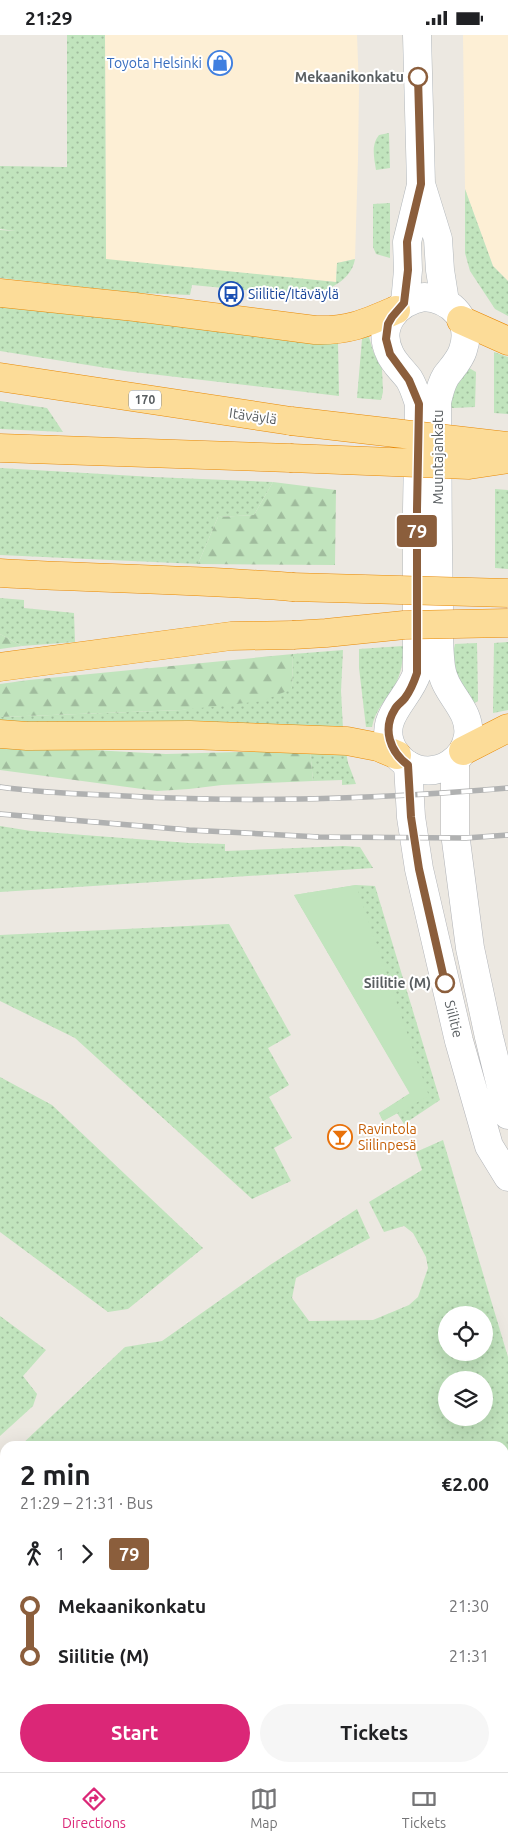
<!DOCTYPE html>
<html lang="en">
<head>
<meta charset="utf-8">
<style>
  body { margin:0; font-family:Ubuntu,sans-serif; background:#f6f6f6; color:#202124; height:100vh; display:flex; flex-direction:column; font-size:19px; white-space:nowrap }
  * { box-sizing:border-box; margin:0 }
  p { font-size:16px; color:#757577 }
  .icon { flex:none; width:28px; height:28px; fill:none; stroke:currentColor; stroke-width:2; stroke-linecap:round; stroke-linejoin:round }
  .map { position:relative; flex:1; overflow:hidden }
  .sheet { position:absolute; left:0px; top:1406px; width:509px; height:331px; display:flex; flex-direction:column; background:#fff; border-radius:15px 15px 0 0; box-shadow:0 5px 20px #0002 }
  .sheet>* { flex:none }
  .badge { padding:0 10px; border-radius:4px; font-size:18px; line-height:32px }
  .buttons { position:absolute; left:438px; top:1271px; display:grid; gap:10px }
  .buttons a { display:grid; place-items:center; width:55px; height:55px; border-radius:50%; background:#fff; box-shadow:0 5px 20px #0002; font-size:25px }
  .map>.badge { position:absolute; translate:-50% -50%; box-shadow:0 0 0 2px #fff }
  .legs { display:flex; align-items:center; gap:8px; height:55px; padding:0 20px; font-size:16px }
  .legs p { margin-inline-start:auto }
  .head { display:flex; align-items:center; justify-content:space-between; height:85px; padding:0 20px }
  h1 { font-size:28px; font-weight:700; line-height:38px }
  .action { display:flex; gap:10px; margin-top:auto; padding:10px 20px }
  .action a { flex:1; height:58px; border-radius:30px; background:#db2777; color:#fff; font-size:20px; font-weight:700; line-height:58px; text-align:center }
  .action a+a { background:#f6f6f6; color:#202124 }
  ul { padding:0 20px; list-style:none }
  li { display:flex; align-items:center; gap:18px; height:50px; font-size:19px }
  li i { display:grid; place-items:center; width:8px; height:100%; margin:0 6px; background:currentColor }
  li i::after { content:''; width:12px; height:12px; margin:-6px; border:4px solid; border-radius:50%; background:#fff }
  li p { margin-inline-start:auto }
  li:first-child i { background:linear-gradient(#0000 50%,currentColor 0) }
  li:last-child i { background:linear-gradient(currentColor 50%,#0000 0) }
  .status { display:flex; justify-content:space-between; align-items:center; height:35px; padding:0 25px; background:#fff; direction:ltr }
  .status svg { height:14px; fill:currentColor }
  .tab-bar { display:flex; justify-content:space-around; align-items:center; height:70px; border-top:1px solid #e0e0e0; background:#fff; font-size:14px; color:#757577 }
  .tab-bar a { display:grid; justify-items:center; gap:2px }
  .tab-bar .selected { color:#db2777 }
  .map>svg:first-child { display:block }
</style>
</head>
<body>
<div class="status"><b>21:29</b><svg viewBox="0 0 49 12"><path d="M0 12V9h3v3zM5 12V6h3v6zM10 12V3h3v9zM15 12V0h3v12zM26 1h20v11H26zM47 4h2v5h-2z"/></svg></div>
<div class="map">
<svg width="508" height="1737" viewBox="0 0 508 1737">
  <defs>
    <pattern id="grass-dots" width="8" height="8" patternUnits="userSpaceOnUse" patternTransform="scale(1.25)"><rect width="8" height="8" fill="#c1e4bd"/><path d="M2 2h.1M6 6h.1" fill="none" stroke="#a0bc9d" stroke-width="1.8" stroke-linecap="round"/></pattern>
    <pattern id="forest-firs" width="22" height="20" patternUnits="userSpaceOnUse" patternTransform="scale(1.25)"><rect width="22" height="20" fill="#c1e4bd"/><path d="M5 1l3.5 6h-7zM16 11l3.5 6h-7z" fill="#a0bc9d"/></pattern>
  </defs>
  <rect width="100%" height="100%" fill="#ece8e1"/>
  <!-- commercial -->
  <path fill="#fdefd5" d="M105,0H357L359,54L358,124L355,224L337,228L336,247L106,225Z
    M463,0H508V246L493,231L465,154Z"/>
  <!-- education -->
  <path fill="#dcd7cf" d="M5,1425V1622L0,1624V1430Z"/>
  <!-- grass -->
  <path fill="url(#grass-dots)" fill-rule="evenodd" d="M67,0H105L106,224L336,247L337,228L355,224C351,249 319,260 297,260L192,250L190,260L137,258L0,243V195L16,196L0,194V131L67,132Z
    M389,98L390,133L376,135C374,122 371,110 379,100Z
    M465,154L493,231L508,246V281L495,274L470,236L465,218Z
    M390,168V223L376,219L373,212V169Z
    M0,270L338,307L339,361L125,336L0,316Z
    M366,302H369L373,316L382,334L383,357L381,365L357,363L362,304Z
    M494,317L508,322V379L494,378Z
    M469,333L476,337L475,372L453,373L450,372V354Z
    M0,366L47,373L63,397L0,394Z
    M0,433L153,442L273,447L254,480L218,482L198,529L0,520Z
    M495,454L508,455V534L495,533Z
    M0,563L24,565V573L74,578L75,607L22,611L0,599Z
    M508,607V675L493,678L494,608Z
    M477,608L478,666L470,671L451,626L455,609Z
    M403,611C403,625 402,637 395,650C386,665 375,675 372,692H366L359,633V614Z
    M343,615L341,656L343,694L0,689V682L182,675L292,653L293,619Z
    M310,715L346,717L348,728L356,749L342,750V745L313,746Z
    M0,791L31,796L189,808L225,809V816L344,811L360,812L373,833L0,857Z
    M356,850L375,851L440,1065L404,1089L397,1078L383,1086L379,1078L410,1058L294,860Z
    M229,889L291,1000L268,1013L289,1050L269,1062L292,1103L274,1113L291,1146L252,1164L75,1003L0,966V900Z
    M0,1042L52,1070L203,1213L128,1274L108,1277L0,1197Z
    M443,1105L508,1322V1456L504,1441V1411H20L125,1312L162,1306L270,1230L357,1174L370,1203L296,1243L292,1263L309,1286L373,1285L409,1270L418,1262L428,1233L426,1222L413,1198L404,1191L384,1197L369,1167L422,1135L416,1117ZM446,1280H484V1318H446ZM446,1345H484V1382H446Z
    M0,1281L46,1315L23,1341L37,1359L33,1371L0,1401Z
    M5,1425V1470L0,1455V1430Z
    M505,1698L508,1706V1737H332L352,1732H504V1699Z"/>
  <!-- forest -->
  <path fill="url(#forest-firs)" d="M273,447L336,455L335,530L198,529L218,482L254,480Z
    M0,599L22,611L0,614Z
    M293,619L292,654L262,666L182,675L0,682V649L29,645Z
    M0,710L166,719L310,715L313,746L222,750L189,754L157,756L0,735Z
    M0,1455L5,1470V1560L0,1562Z"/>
  <!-- garden -->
  <path fill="#c1e4bd" d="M356,850L429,1061L383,1086L379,1078L410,1059L294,860Z"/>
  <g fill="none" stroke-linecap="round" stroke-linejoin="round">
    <defs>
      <path id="minor" d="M504,1513L508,1511
        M0,1659L5,1657"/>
      <path id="tertiary" d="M455,725V798L470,913L489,1002L508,1080
        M408,730L411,782L419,834L441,929L459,1006L489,1111L508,1142"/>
      <path id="secondary" d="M417,0L421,149L438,204L440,235L445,267
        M424,262C452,264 473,286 463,315C460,325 452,333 446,341C441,349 439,358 437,367C438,433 437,498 439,564C439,587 438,610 441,632C444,659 472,674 468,701C464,725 441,740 417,734C408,731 399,724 394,716C375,684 408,666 417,638V474L419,369C416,360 414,352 409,344C403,336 394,328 390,319C376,291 396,267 424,262Z
        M405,268L408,235L407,207L421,150"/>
      <path id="trunk" d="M0,258L135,272L315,295C349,296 366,288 396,275
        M461,285L508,306
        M0,342L291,386
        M0,413L290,423
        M0,538C97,544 195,544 292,552
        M0,632L231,601L293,600
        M0,699L27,701L190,700L347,706L378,712L397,720
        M463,716L508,693"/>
    </defs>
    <!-- minor casing -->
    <use href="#minor" stroke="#b2b4b8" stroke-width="28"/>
    <!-- tertiary casing -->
    <use href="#tertiary" stroke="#b2b4b8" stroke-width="29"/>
    <!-- secondary casing -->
    <use href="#secondary" stroke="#b2b7bb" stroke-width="29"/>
    <!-- trunk casing -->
    <use href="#trunk" stroke="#e88905" stroke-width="29"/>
    <!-- minor -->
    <use href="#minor" stroke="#fff" stroke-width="26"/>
    <!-- tertiary -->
    <use href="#tertiary" stroke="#fff" stroke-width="28"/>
    <!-- secondary -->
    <use href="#secondary" stroke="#fff" stroke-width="28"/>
    <!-- trunk -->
    <use href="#trunk" stroke="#fcdc98" stroke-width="28"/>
    <defs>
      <path id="rail" d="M0,752C41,758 83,759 125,761C253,768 380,764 508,753
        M0,779L189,795L319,802L466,803L508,800"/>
    </defs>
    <!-- rail casing -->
    <use href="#rail" stroke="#b0b1b1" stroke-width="5.5"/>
    <!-- rail -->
    <use href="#rail" stroke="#fff" stroke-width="4" stroke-dasharray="11" stroke-linecap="butt"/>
    <defs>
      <path id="trunk-bridge" d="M291,386L508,411
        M290,423L469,430L508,424
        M292,552L508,558
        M293,600L326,598L404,590L508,588"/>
    </defs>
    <!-- trunk-bridge casing -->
    <use href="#trunk-bridge" stroke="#e88905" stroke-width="29" stroke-linecap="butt"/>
    <!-- trunk-bridge -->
    <use href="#trunk-bridge" stroke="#fcdc98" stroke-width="28"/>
  </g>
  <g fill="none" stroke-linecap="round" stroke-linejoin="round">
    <defs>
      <path id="line-1" d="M418,42L421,149L407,207L408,235L404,268L392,282L388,289L386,304L390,319L409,345L419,369L417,474V638C414,647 411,655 405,663C402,667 397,670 395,674C382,694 390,717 408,730L411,782L419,834L445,948"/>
    </defs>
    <!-- line-1 casing -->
    <use href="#line-1" stroke="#fff" stroke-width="11"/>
    <!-- line-1 -->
    <use href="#line-1" stroke="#8b5e3c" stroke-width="8"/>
  </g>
  <!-- icons -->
  <defs>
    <symbol id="shop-ring" viewBox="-11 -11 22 22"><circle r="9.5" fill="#fff" stroke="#3f7fe0" stroke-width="1.5"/><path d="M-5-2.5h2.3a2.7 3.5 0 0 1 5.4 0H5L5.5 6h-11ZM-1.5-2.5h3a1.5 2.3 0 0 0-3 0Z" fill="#3f7fe0"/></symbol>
    <symbol id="bus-ring" viewBox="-11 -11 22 22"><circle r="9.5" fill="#fff" stroke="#1a4fb4" stroke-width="1.5"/><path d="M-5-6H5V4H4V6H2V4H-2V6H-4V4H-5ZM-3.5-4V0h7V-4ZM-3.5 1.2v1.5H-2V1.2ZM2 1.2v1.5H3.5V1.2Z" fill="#1a4fb4"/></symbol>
    <symbol id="bar-ring" viewBox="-11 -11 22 22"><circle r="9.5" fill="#fff" stroke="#e8710a" stroke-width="1.5"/><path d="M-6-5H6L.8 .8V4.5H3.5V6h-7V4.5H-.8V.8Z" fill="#e8710a"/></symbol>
  </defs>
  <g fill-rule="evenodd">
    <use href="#shop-ring" x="206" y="14" width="28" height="28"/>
    <use href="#bus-ring" x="217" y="245" width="28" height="28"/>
    <use href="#bar-ring" x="326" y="1088" width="28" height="28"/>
  </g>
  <!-- markers -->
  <g fill="#fff" stroke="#8b5e3c" stroke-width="2.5">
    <circle cx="418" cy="42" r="9"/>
    <circle cx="445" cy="948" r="9"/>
  </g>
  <g text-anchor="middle" stroke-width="4" stroke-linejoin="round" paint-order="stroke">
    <!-- shield labels -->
    <rect fill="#fff" stroke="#8b8e90" stroke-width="1" x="129" y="355.5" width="32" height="19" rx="4"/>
    <g font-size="12" font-weight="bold" fill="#595e61">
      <text x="145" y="369">170</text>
    </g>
    <!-- shop labels -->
    <g font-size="14" fill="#366cbe" stroke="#fff" text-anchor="end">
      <text x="202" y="33">Toyota Helsinki</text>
    </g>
    <!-- stop labels -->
    <g font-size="14" font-weight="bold" fill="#595e61" stroke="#fff" text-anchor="end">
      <text x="404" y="47">Mekaanikonkatu</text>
      <text x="431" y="953">Siilitie (M)</text>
    </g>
    <!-- transit labels -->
    <g font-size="14" fill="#164399" stroke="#fff" text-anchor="start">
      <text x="248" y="264">Siilitie/Itäväylä</text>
    </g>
    <!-- street labels -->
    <g font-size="14" fill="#595e61" stroke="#fff">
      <text transform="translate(253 381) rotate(8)" y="5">Itäväylä</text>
      <text transform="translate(438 422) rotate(-90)" y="5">Muuntajankatu</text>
      <text transform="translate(454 984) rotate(76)" y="5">Siilitie</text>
    </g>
    <!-- food labels -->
    <g font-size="14" fill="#c56008" stroke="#fff" text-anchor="start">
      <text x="358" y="1099">Ravintola<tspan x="358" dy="16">Siilinpesä</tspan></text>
    </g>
  </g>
</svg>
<div class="buttons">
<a><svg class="icon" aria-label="locate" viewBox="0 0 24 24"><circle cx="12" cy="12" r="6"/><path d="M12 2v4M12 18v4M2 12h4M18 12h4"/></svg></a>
<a><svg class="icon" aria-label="layers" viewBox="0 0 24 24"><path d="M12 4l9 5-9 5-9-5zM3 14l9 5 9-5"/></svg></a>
</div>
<b class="badge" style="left:417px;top:496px;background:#8b5e3c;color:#fff">79</b>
<section class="sheet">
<div class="head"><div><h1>2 min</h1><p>21:29 – 21:31 · Bus</p></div><b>€2.00</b></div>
<div class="legs"><svg class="icon" aria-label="walk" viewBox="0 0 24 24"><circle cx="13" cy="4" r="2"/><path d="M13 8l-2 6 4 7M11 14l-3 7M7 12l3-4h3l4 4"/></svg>1<svg class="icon" aria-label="forward" viewBox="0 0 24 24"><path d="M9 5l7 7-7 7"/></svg><b class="badge" style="background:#8b5e3c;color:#fff">79</b></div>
<ul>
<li><i style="color:#8b5e3c"></i><b>Mekaanikonkatu</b><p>21:30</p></li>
<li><i style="color:#8b5e3c"></i><b>Siilitie (M)</b><p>21:31</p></li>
</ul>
<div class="action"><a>Start</a><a>Tickets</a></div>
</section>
</div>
<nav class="tab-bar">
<a class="selected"><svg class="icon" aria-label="directions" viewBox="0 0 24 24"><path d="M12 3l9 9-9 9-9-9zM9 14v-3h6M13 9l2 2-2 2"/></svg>Directions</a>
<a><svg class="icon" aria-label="map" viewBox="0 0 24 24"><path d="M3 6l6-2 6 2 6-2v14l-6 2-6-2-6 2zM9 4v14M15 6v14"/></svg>Map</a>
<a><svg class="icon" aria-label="tickets" viewBox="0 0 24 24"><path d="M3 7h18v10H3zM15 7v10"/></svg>Tickets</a>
</nav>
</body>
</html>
